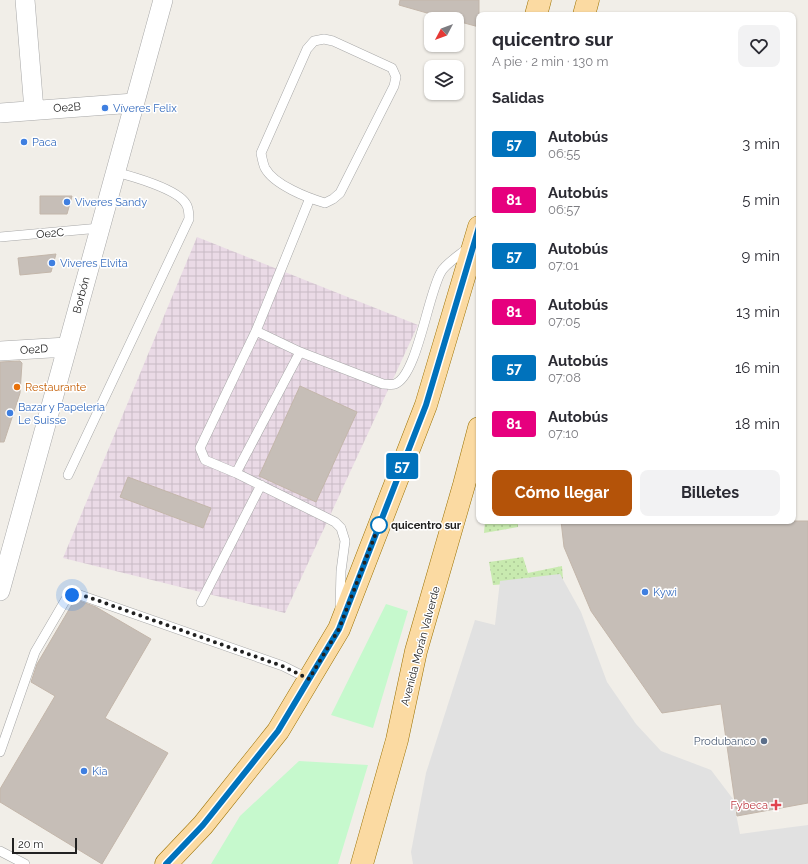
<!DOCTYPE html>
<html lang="es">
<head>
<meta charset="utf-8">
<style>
  body { margin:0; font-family:Raleway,sans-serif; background:#f2f2f3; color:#2b2b33; height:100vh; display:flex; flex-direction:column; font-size:15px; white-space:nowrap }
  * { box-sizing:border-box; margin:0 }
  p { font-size:13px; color:#7c7c81 }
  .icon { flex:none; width:22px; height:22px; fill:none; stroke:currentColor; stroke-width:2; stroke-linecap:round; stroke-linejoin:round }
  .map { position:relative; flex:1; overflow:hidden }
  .panel { position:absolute; left:476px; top:12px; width:320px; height:512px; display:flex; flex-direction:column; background:#fff; border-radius:8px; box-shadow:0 1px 3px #0004 }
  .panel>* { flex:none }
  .badge { padding:0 8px; border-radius:3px; font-size:14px; line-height:26px }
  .needle { width:26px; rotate:229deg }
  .tools { position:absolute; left:424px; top:12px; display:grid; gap:8px }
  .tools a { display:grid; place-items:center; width:40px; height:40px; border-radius:8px; background:#fff; box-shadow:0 1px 3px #0004; font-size:20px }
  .scale { position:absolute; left:12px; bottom:10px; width:65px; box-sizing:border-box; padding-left:4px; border:2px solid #212121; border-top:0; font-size:11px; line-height:14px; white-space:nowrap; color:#212121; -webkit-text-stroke:3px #fff; paint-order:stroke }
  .you { position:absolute; width:20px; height:20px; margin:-10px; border:3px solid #fff; border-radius:50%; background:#1a73e8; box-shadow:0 0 0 6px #1a73e833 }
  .map>.badge { position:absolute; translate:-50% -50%; box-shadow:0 0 0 2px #fff }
  h2 { padding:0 16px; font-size:15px; line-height:36px }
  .round { display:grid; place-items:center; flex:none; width:42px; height:42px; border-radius:8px; background:#f2f2f3 }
  .summary { display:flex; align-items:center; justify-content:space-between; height:68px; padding:0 16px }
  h1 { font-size:19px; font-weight:700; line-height:30px }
  .button { display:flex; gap:8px; margin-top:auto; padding:8px 16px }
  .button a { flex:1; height:46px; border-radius:8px; background:#b45309; color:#fff; font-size:16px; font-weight:700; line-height:46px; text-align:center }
  .button a+a { background:#f2f2f3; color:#2b2b33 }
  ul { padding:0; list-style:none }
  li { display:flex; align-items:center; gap:12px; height:56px; padding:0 16px }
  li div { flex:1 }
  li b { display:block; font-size:15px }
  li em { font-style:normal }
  li .badge { min-width:44px; font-weight:700; text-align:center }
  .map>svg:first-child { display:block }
</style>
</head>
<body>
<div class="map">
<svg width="808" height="864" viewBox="0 0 808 864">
  <defs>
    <pattern id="industrial-grid" width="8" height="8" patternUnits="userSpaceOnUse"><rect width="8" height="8" fill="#eadae6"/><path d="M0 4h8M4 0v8" fill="none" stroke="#c8bbc5"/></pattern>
    <pattern id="grass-dots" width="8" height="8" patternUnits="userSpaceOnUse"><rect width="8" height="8" fill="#c8eaaf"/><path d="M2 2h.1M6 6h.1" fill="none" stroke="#acc896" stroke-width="1.8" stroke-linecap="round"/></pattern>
  </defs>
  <rect width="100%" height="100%" fill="#f1eee8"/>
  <!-- industrial -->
  <path fill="url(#industrial-grid)" d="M197,237L418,325L285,613L63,558Z"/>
  <!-- grass -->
  <path fill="url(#grass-dots)" d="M485,521H518V527L484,533Z
    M523,557L528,573L562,566L563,580L493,585L489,562Z"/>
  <!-- park -->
  <path fill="#c6f9cd" d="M386,604L408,611L373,728L331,715Z
    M299,761L368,765L338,864H211L240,816Z"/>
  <!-- parking -->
  <path fill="#e1e1e1" d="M560,574L581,612L607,682L636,724L661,751L711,770L733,799L740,834L808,825V864H413L411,852L426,773L475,620L495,625L500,581Z"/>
  <!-- building -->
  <path fill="#c6beb7" stroke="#c3b6aa" d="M400,0H479V27L457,21V19H448L399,5Z
    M40,196H72L67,214H40Z
    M56,254L51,272L20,275L18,258Z
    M20,361L22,363L20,393L4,442H0V362Z
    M300,386L357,412L316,502L259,476Z
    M128,477L211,508L203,528L120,497Z
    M561,521H808V803L737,816L721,704L662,713L591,611L564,547Z
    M77,600L96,607L151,639L105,718L168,753L102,864L0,802V789L55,696L31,682L37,664L74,601Z"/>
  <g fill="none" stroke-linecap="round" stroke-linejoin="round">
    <defs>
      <path id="service" d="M324,39L333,41L392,68L396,77L394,86L340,193L333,199L325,203C308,198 274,185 265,168C263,164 262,158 261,153L307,49L314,41Z
        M0,237L100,228
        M256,331L310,198
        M236,473L205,460L200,448L256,331L300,352
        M68,475L189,219C189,214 189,208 186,204C178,189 131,176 115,172
        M201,602L261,485
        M340,608L341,571L345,541L341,528L335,522L236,473L300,352L383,384C387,384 392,385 395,384C417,376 428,294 441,272C445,264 461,254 468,248
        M0,752L35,652L66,599L72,595L77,594L283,666L309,679
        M0,851L25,864"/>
      <path id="minor" d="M25,0L34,110
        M0,113L134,103
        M0,351L67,347
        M0,591L163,0"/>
      <path id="primary" d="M536,15L540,0
        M584,15L588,0
        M166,864L203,825L278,731L339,629L426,405L479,227
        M362,864L397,740L416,651L464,485L479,428"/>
    </defs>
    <!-- service casing -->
    <use href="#service" stroke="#a8a8a8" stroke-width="10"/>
    <!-- minor casing -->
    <use href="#minor" stroke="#a8a8a8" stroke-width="20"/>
    <!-- primary casing -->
    <use href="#primary" stroke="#9c7202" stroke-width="23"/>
    <!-- service -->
    <use href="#service" stroke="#fff" stroke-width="9"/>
    <!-- minor -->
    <use href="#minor" stroke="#fff" stroke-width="19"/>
    <!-- primary -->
    <use href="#primary" stroke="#fbdaa2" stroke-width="22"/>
  </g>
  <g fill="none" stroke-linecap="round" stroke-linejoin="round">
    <defs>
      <path id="line" d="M166,864L203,825L278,731L339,629L426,405L479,227"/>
    </defs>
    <!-- line casing -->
    <use href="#line" stroke="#fff" stroke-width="9"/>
    <!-- line -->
    <use href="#line" stroke="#0072bc" stroke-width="6"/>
    <!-- walk -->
    <path stroke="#212121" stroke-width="4" stroke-dasharray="0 7.2" d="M72,595L77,594L88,597L282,666L309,679L339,629L379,525"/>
  </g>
  <!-- markers -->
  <g fill="#3f7fe0" stroke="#fff" stroke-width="1.5">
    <circle cx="105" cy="108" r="4"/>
    <circle cx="24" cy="142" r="4"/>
    <circle cx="67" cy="202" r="4"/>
    <circle cx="52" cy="263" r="4"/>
    <circle cx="10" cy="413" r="4"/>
    <circle cx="645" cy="592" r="4"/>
    <circle cx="84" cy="771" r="4"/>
  </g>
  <circle fill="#e8710a" stroke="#fff" stroke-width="1.5" cx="17" cy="387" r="4"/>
  <circle fill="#fff" stroke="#0072bc" stroke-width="2" cx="379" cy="525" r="8"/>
  <circle fill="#5c6f8a" stroke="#fff" stroke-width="1.5" cx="764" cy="741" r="4"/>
  <path fill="#e0444e" stroke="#fff" stroke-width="1.5" d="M774 799h4v4h4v4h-4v4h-4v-4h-4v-4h4z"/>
  <g text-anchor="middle" stroke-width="3" stroke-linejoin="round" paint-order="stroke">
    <!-- street labels -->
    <g font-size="11" fill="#212121" stroke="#fff">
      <text transform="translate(67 107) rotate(-4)" y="4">Oe2B</text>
      <text transform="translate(50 233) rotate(-5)" y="4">Oe2C</text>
      <text transform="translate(81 295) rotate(-75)" y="4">Borbón</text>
      <text transform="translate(34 349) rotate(-4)" y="4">Oe2D</text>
      <text transform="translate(420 646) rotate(-75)" y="4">Avenida Morán Valverde</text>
    </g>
    <!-- shop labels -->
    <g font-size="11" fill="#366cbe" stroke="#fff" text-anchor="start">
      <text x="113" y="112">Víveres Felix</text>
      <text x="32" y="146">Paca</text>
      <text x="75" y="206">Viveres Sandy</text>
      <text x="60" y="267">Viveres Elvita</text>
      <text x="18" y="411">Bazar y Papeleria<tspan x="18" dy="13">Le Suisse</tspan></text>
      <text x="653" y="596">Kywi</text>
      <text x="92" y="775">Kia</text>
    </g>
    <!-- food labels -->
    <g font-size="11" fill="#c56008" stroke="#fff" text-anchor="start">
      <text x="25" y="391">Restaurante</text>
    </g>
    <!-- stop labels -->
    <g font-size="11" font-weight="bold" fill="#212121" stroke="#fff" text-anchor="start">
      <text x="391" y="529">quicentro sur</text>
    </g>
    <!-- service labels -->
    <g font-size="11" fill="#4e5e75" stroke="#fff" text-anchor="end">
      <text x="756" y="745">Produbanco</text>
    </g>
    <!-- health labels -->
    <g font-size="11" fill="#be3a42" stroke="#fff" text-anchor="end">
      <text x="768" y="809">Fybeca</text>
    </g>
  </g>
</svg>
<div class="tools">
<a><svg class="needle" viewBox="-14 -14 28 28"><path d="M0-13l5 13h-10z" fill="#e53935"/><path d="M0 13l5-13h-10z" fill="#7c7c81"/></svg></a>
<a><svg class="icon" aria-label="layers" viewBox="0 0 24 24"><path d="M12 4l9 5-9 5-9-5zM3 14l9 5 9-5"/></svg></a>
</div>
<div class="scale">20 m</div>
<div class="you" style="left:72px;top:595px"></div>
<b class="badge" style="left:402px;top:466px;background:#0072bc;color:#fff">57</b>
<section class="panel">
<div class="summary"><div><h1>quicentro sur</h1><p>A pie · 2 min · 130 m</p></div><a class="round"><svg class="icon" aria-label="heart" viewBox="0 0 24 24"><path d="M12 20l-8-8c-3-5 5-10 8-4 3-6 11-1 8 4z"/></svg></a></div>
<h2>Salidas</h2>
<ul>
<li><span class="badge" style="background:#0072bc;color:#fff">57</span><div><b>Autobús</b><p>06:55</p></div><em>3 min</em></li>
<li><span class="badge" style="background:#e6007e;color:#fff">81</span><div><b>Autobús</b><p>06:57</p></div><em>5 min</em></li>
<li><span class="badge" style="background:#0072bc;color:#fff">57</span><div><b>Autobús</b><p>07:01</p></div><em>9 min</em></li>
<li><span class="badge" style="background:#e6007e;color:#fff">81</span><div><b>Autobús</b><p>07:05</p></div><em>13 min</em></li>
<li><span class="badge" style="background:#0072bc;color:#fff">57</span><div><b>Autobús</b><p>07:08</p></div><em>16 min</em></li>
<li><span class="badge" style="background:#e6007e;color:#fff">81</span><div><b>Autobús</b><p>07:10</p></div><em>18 min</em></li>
</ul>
<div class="button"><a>Cómo llegar</a><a>Billetes</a></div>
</section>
</div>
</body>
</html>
